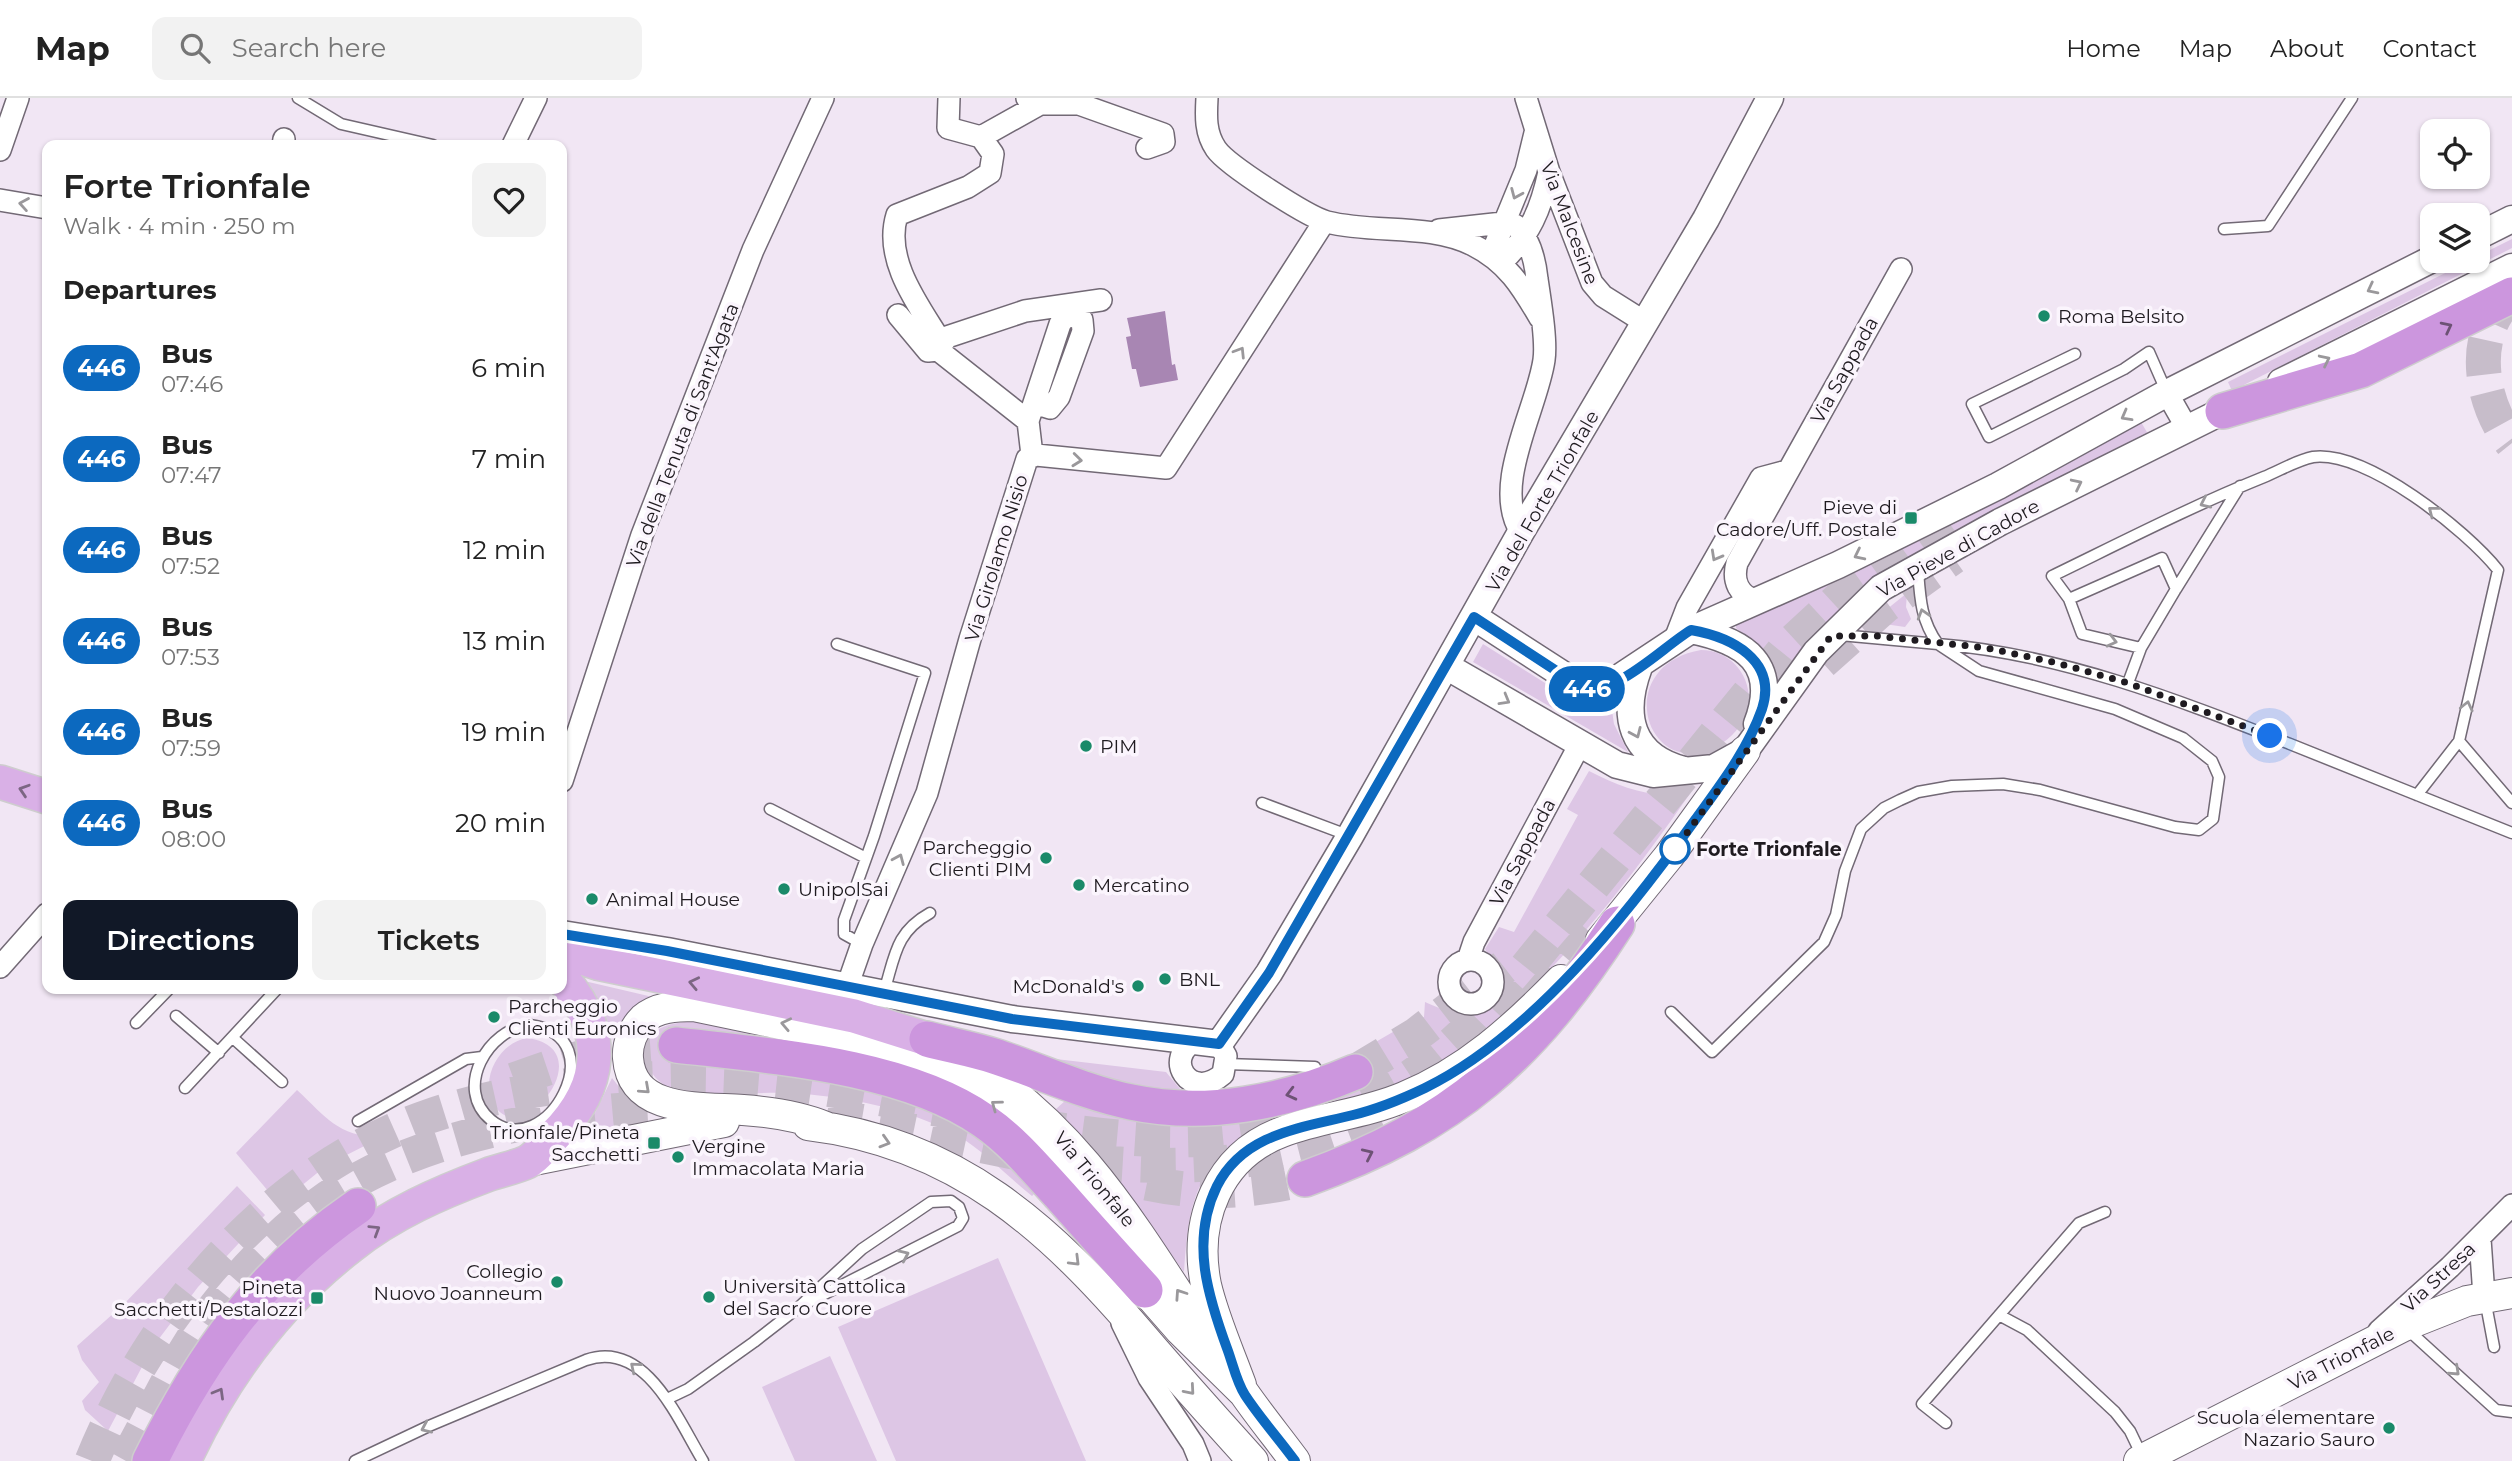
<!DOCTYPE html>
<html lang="en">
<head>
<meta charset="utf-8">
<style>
  body { margin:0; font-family:Montserrat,sans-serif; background:#f2f2f2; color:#222; height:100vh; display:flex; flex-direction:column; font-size:26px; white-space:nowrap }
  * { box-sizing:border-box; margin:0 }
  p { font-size:23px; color:#767676 }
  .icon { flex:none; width:38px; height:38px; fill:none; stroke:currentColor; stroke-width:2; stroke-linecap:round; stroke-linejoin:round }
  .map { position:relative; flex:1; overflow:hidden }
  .sheet { position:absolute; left:42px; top:42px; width:525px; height:854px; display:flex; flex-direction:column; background:#fff; border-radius:14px; box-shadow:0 2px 5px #0004 }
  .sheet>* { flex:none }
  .badge { padding:0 14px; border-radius:23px; font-size:24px; line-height:46px }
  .fabs { position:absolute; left:2420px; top:21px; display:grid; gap:14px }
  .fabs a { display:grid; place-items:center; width:70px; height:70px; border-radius:14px; background:#fff; box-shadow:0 2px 5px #0004; font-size:35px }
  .you { position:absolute; width:35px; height:35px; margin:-18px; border:5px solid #fff; border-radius:50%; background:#1a73e8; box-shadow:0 0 0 10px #1a73e833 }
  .map>.badge { position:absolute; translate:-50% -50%; box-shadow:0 0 0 4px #fff }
  h2 { padding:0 21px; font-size:26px; line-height:63px }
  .round { display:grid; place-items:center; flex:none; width:74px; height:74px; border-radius:14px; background:#f2f2f2 }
  .headline { display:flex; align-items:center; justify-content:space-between; height:119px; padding:0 21px }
  h1 { font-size:33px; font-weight:600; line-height:52px }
  .action { display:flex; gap:14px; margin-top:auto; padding:14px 21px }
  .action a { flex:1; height:80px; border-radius:14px; background:#111827; color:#fff; font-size:28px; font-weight:600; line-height:80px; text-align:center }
  .action a+a { background:#f2f2f2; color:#222 }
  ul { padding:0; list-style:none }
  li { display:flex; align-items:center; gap:21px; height:91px; padding:0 21px }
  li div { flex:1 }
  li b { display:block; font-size:26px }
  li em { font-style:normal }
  li .badge { min-width:77px; font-weight:700; text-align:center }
  header { display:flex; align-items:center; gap:42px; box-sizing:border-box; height:98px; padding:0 35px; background:#fff; border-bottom:2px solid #e0e0e0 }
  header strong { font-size:33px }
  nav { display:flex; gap:38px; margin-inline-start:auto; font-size:24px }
  .search { width:490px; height:63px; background:#f2f2f2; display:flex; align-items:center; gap:18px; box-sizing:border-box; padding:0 24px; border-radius:14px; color:#767676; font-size:26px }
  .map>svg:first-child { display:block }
</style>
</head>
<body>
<header>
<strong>Map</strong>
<div class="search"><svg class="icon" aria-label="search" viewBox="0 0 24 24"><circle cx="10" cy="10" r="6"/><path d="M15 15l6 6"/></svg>Search here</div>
<nav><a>Home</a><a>Map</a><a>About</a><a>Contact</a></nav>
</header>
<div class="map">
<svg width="2512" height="1363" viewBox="0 0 2512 1363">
  <rect width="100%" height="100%" fill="#f1e6f4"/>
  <!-- green -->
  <path fill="#ddc6e5" d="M2512,141V150L2232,293L2228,284L2469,163H2478V158Z
    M2141,324L2148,336L1940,440L1867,484L1812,540L1777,586L1766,556L1736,530V527Z
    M1907,495L1906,509L1911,521L1905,529L1871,524Z
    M1483,546L1580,607L1594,610L1611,606L1614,626L1628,654L1473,564Z
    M1701,552C1733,552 1756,583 1747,615C1743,627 1730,641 1719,647C1647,688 1609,568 1701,552Z
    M1589,673C1622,690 1653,702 1691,694C1629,784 1561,872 1474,940C1458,953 1441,968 1423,977C1361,1009 1267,1008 1219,1060C1189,1091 1187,1133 1184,1174L1103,1062L1056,1011L1066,1002L1171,1023L1348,960L1417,920L1424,919L1425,904C1451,915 1473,928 1496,904C1502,898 1506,888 1503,879C1500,868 1490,861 1485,851L1499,829L1514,834L1578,717L1567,711Z
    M580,882L657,900L630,915L612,942L599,907Z
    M697,923L817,945L878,988L962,1021L1038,1092L1032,1098C1009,1080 983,1052 958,1038C910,1010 844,998 789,995C756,993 696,1003 668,989C648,979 634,950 656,933C667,925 683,924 697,923Z
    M528,940C606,952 515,1060 492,1002C481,976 502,943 528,940Z
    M1022,957L1166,974L1190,1003Z
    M612,980L643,1019L603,1031H592L591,1023Z
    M297,992C327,1020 337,1037 380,1040L327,1067L279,1106L236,1055Z
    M237,1088L265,1117L198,1189L152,1250L108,1333L85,1312L82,1303L99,1284L82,1262L77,1248L124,1206Z
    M998,1160L1086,1363H896L838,1229Z
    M830,1258L877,1363H795L762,1289Z"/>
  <!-- water -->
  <path fill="#a886b3" d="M1165,213L1172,267L1175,266L1178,282L1140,289L1136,271H1132L1126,239L1131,238L1127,220Z"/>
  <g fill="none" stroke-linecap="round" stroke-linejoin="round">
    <!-- trunk-tunnel -->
    <path stroke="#c7bdca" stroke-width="35" stroke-dasharray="35 18" stroke-linecap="butt" d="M2512,197C2468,235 2480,305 2512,345
      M1822,564L1886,507L1953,459
      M1535,903L1604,823
      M1355,974L1416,937L1504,869
      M514,982C568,962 618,946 676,947
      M1364,1003C1431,977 1479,921 1526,870L1786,550L1849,492L1958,415
      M827,1018C904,1028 979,1049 1056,1062C1077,1065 1099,1065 1120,1066C1234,1073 1325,1055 1426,1000
      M1030,1027C1116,1042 1206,1051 1291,1027
      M1147,1085C1205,1097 1247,1094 1305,1081
      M92,1363C153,1213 273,1072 430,1018C523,986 635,977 733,981C808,984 884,1002 958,1015
      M126,1363C153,1315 175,1265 207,1220C243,1171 293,1120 345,1089C443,1030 582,1010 694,1009"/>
    <defs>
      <path id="service" d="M298,0L341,26L433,47
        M2224,131L2268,128L2352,0
        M2075,256L1972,306L1989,339L2124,271L2149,254L2167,295
        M2176,491L2240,388
        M2069,501L2162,460L2176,491L2141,550L2082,536L2069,501L2052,478C2122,444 2192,408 2264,379C2279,373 2297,362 2313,359C2366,352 2466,432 2498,472L2459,643L2512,705
        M1840,537L1938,546C1921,523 1920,500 1918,472
        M837,546L925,575L874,738L844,822V836L862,846
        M2128,585L2141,550
        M2417,697L2459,643
        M1262,705L1350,738
        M770,711L866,760
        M883,897C895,860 894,835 930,815
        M1671,914L1712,954L1824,844L1836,817L1845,773L1861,731L1884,710L1900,702L1918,694L1952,688L2003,686L2040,692L2175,729L2199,732L2213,721L2219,679L2212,663L2183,640L2115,611L1979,573L1938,546C2061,556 2176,601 2290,646C2364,676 2438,705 2512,735
        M176,918L219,955
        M136,925L169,891
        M530,927C617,938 546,1067 491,1022C453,991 488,930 530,927Z
        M233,940L282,984
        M1226,966L1315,969
        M185,990L277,891
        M358,1023L466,961L482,959
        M2485,1201L2494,1249
        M1999,1217L2027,1232L2115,1314L2130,1333L2142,1358
        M2406,1230L2496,1312L2512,1314
        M667,1301L688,1291L754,1244L799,1209L862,1151L931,1104L951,1103L959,1109L963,1120L958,1128L799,1209
        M1946,1325L1922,1306L2079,1125L2105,1114
        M355,1363L429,1328L586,1262C646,1241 678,1322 703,1363"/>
      <path id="minor" d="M1027,0L1040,6H1079L1163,36L1164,44L1147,50
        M1207,0C1206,18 1205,35 1216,51C1227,67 1308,119 1327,124C1375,136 1428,125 1473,147C1507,164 1522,189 1540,220
        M1526,0L1549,74L1592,185L1603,198L1646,225
        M981,39L1040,6
        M283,47L284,41
        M513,47L536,0
        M0,52L18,0
        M0,102L47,110
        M1439,132L1503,125L1515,127C1530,140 1535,162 1537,181C1540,202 1547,242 1544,262C1537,311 1491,388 1521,434
        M1491,157L1526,72L1535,35
        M1502,164C1530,137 1541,111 1549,74
        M898,217L928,253L938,252
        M941,244C919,208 883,162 897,117L968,89L990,75L993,56L981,39L948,30L949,0
        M2167,295L2188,332
        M1028,323L1060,226L1065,219L1072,218L1082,222L1083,233L1059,299L1050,310L1034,305
        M1032,357L1028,323L938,252L947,239L1025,213L1101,202
        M1757,503C1739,498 1732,483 1737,465L1901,171
        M1675,541L1687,510L1761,380L1787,373
        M562,683L642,437L753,152L823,0
        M1468,862L1474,844L1580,646
        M1449 884a22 22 0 1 1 44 0a22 22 0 1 1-44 0Z
        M0,869L47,816
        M847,889L862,846L927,695L970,541L1027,361L1036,357L1166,370L1324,124
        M1197,942C1161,959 1190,1005 1223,976L1226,958L1219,946
        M2480,1141L2484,1198
        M1122,1225L1149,1280L1193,1346L1200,1363
        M2379,1233L2450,1169L2512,1107"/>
      <path id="tertiary" d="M2478,138L2512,121
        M2281,284L2512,169
        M1474,519L1582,589H1605L1691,532L1838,467L1998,388L2167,295L2432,161
        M1691,532C1745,543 1780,566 1757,626
        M1446,568L1617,667L1653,676L1714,670L1745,653L1816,554L1881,490L2000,424L2241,304
        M1639,569C1621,617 1630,658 1684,672
        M562,836L667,853L1012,921L1219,946L1269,875L1350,738L1521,434L1706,121L1770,0"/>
      <path id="secondary" d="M1601,842L1669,758L1745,653
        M952,954C1093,1031 1155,1169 1244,1295C1260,1318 1278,1340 1295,1363
        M808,1027C958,1045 1050,1130 1144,1240C1179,1281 1216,1322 1253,1363
        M826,1029C800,1018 771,1014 743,1012C703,1009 632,1016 628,960C627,946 633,931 643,921C657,909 676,908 694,908L881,947L932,968L987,1000L1023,1029L1065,1072L1110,1133L1145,1192L1180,1232L1243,1294
        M529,1063L724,1024
        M1241,1287C1229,1254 1214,1221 1206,1187C1193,1122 1218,1058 1282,1034C1321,1019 1364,1016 1404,999C1467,973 1514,930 1561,882
        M2139,1363L2404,1228L2467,1203L2512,1195"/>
      <path id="primary" d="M0,684L47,699
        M562,853L597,865L854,918L927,941
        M184,1363C223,1279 277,1205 351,1148C391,1116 439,1095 487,1077C500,1072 514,1070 527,1064C537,1059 546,1046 554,1038C603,989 609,934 562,880"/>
      <path id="trunk" d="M2223,313L2361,272L2512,197
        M927,941C949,947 972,951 994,958C1040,973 1083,994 1131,1004C1206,1020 1285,1004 1355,974
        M676,947C771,958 904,967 984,1023C1013,1043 1036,1071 1060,1097C1088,1129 1117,1161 1145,1192
        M1305,1081C1455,1027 1532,958 1617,826
        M150,1363C202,1258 260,1175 358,1108"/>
    </defs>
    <!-- service casing -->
    <use href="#service" stroke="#726975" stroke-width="13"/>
    <!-- minor casing -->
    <use href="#minor" stroke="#726975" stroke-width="24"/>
    <!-- tertiary casing -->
    <use href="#tertiary" stroke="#726975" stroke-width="29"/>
    <!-- secondary casing -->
    <use href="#secondary" stroke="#726975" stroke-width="32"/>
    <!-- primary casing -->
    <use href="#primary" stroke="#cecdce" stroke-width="36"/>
    <!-- trunk casing -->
    <use href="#trunk" stroke="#cecdce" stroke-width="38"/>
    <!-- service -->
    <use href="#service" stroke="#fff" stroke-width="10"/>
    <!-- minor -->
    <use href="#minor" stroke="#fff" stroke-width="21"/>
    <!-- tertiary -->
    <use href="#tertiary" stroke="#fff" stroke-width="26"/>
    <!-- secondary -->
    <use href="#secondary" stroke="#fff" stroke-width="30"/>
    <!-- primary -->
    <use href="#primary" stroke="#d9b0e6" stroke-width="33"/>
    <!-- trunk -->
    <use href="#trunk" stroke="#cc96de" stroke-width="35"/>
  </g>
  <!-- one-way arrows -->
  <defs><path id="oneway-chevron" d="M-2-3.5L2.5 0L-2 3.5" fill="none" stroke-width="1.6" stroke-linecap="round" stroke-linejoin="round" transform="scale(1.75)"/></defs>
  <g stroke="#9a989b">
    <use href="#oneway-chevron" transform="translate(1516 96) rotate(113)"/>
    <use href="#oneway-chevron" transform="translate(24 106) rotate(-170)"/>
    <use href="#oneway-chevron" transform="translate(2372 191) rotate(153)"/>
    <use href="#oneway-chevron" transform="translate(1240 254) rotate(-58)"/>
    <use href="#oneway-chevron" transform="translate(2325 262) rotate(-26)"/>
    <use href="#oneway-chevron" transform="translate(2126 318) rotate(151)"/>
    <use href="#oneway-chevron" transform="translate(1077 362) rotate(6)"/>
    <use href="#oneway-chevron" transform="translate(2077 386) rotate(-26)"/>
    <use href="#oneway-chevron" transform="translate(2205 405) rotate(155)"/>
    <use href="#oneway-chevron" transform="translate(2433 413) rotate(-142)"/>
    <use href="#oneway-chevron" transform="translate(1859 457) rotate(154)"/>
    <use href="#oneway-chevron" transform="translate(1716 458) rotate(119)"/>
    <use href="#oneway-chevron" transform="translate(1923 516) rotate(-107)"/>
    <use href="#oneway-chevron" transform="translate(2112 543) rotate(14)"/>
    <use href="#oneway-chevron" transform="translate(1505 602) rotate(30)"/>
    <use href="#oneway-chevron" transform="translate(2467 608) rotate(-77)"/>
    <use href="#oneway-chevron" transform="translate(1636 635) rotate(66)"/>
    <use href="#oneway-chevron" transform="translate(899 761) rotate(-67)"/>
    <use href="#oneway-chevron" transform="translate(786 926) rotate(-168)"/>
    <use href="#oneway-chevron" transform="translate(645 991) rotate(42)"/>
    <use href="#oneway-chevron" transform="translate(996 1007) rotate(-143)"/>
    <use href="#oneway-chevron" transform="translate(885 1044) rotate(17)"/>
    <use href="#oneway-chevron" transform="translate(904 1157) rotate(-24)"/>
    <use href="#oneway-chevron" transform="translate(1075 1163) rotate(45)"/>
    <use href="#oneway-chevron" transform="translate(1180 1196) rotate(-124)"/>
    <use href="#oneway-chevron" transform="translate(635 1269) rotate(-140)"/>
    <use href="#oneway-chevron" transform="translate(2455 1273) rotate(43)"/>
    <use href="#oneway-chevron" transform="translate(1190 1292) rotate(49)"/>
    <use href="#oneway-chevron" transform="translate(426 1330) rotate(156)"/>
  </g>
  <g stroke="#6d5275">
    <use href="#oneway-chevron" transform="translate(2447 229) rotate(-27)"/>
    <use href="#oneway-chevron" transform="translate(1291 996) rotate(166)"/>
    <use href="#oneway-chevron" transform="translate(1368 1056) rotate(-25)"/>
  </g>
  <g stroke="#7c6683">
    <use href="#oneway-chevron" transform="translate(24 692) rotate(-162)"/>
    <use href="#oneway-chevron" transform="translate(694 885) rotate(-168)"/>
    <use href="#oneway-chevron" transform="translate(375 1132) rotate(-32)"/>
    <use href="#oneway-chevron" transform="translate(219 1295) rotate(-60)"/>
  </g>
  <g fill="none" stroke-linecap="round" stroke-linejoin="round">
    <defs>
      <path id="line" d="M562,836L667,853L1012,921L1219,946L1269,875L1474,519L1578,587C1611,604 1662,549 1691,532C1731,539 1778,562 1762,611C1747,653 1721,686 1695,722C1627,817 1531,938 1425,990C1402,1001 1378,1011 1353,1017C1302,1030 1244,1035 1217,1088C1190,1143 1208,1199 1228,1253C1233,1267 1237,1285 1245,1297C1260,1320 1279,1341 1295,1363"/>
    </defs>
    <!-- line casing -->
    <use href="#line" stroke="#fff" stroke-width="16"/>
    <!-- line -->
    <use href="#line" stroke="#0c69bf" stroke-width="10"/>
    <!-- walk -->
    <path stroke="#1f1b20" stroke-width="7" stroke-dasharray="0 12.6" d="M1675,751L1670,758L1831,538H1877L1987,550L2057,565L2128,585L2270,638"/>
  </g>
  <!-- markers -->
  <g fill="#1a8a69" stroke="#fbf5fd" stroke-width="2.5">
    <circle cx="2044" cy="218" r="7"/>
    <rect x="1904" y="413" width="14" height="14" rx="3.5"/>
    <circle cx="1086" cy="648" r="7"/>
    <circle cx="1046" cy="760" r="7"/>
    <circle cx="1079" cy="787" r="7"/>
    <circle cx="784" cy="791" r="7"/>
    <circle cx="592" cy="801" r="7"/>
    <circle cx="1165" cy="881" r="7"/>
    <circle cx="1138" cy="888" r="7"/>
    <circle cx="494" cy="919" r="7"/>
    <rect x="647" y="1038" width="14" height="14" rx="3.5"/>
    <circle cx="678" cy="1059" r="7"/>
    <circle cx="557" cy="1184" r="7"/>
    <circle cx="709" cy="1199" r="7"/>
    <rect x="310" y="1193" width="14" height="14" rx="3.5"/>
    <circle cx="2389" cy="1330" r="7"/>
  </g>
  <circle fill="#fff" stroke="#0c69bf" stroke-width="3.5" cx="1675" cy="751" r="14"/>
  <g text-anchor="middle" stroke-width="7" stroke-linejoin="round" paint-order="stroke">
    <!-- street labels -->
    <g font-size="19" fill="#1f1b20" stroke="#fbf5fd">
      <text transform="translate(1570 125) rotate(69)" y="7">Via Malcesine</text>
      <text transform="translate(1844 272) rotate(-61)" y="7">Via Sappada</text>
      <text transform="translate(682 337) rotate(-69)" y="7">Via della Tenuta di Sant'Agata</text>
      <text transform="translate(1542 403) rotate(-60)" y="7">Via del Forte Trionfale</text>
      <text transform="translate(1958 450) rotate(-29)" y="7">Via Pieve di Cadore</text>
      <text transform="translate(996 460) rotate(-73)" y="7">Via Girolamo Nisio</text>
      <text transform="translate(1522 754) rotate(-62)" y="7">Via Sappada</text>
      <text transform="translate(1095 1081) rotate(51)" y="7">Via Trionfale</text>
      <text transform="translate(2438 1179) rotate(-43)" y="7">Via Stresa</text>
      <text transform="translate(2341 1260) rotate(-27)" y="7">Via Trionfale</text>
    </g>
    <!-- poi labels -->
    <g font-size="19" fill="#1f1b20" stroke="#fbf5fd" text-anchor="start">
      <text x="2058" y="225">Roma Belsito</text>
      <text x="1897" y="416" text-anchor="end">Pieve di<tspan x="1897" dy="22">Cadore/Uff. Postale</tspan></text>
      <text x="1100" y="655">PIM</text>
      <text x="1032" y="756" text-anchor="end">Parcheggio<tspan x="1032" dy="22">Clienti PIM</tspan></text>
      <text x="1093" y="794">Mercatino</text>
      <text x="798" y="798">UnipolSai</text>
      <text x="606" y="808">Animal House</text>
      <text x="1179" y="888">BNL</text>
      <text x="1124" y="895" text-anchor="end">McDonald's</text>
      <text x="508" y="915">Parcheggio<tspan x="508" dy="22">Clienti Euronics</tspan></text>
      <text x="640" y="1041" text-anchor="end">Trionfale/Pineta<tspan x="640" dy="22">Sacchetti</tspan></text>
      <text x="692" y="1055">Vergine<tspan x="692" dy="22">Immacolata Maria</tspan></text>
      <text x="543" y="1180" text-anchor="end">Collegio<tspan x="543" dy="22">Nuovo Joanneum</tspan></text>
      <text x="723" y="1195">Università Cattolica<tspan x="723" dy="22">del Sacro Cuore</tspan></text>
      <text x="303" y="1196" text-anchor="end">Pineta<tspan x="303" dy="22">Sacchetti/Pestalozzi</tspan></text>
      <text x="2375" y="1326" text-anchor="end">Scuola elementare<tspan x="2375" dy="22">Nazario Sauro</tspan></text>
    </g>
    <!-- stop labels -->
    <g font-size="19" font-weight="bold" fill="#1f1b20" stroke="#fbf5fd" text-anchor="start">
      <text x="1696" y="758">Forte Trionfale</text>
    </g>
  </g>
</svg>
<div class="fabs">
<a><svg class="icon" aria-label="locate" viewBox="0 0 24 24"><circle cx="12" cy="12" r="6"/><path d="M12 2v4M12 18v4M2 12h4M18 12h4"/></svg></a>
<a><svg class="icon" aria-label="layers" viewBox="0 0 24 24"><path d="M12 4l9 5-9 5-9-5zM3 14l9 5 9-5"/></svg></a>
</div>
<div class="you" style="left:2270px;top:638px"></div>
<b class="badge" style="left:1587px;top:591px;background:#0c69bf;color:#fff">446</b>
<section class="sheet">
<div class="headline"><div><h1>Forte Trionfale</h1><p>Walk · 4 min · 250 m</p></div><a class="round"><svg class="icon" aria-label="heart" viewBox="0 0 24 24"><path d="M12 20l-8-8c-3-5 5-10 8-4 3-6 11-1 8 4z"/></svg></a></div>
<h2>Departures</h2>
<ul>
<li><span class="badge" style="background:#0c69bf;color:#fff">446</span><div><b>Bus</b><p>07:46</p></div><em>6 min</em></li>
<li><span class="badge" style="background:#0c69bf;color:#fff">446</span><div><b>Bus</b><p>07:47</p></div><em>7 min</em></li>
<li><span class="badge" style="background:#0c69bf;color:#fff">446</span><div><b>Bus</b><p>07:52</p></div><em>12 min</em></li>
<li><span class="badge" style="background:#0c69bf;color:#fff">446</span><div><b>Bus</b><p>07:53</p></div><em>13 min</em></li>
<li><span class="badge" style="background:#0c69bf;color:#fff">446</span><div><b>Bus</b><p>07:59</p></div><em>19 min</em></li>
<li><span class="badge" style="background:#0c69bf;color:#fff">446</span><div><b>Bus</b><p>08:00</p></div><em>20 min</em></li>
</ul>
<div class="action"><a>Directions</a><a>Tickets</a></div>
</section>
</div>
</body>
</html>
